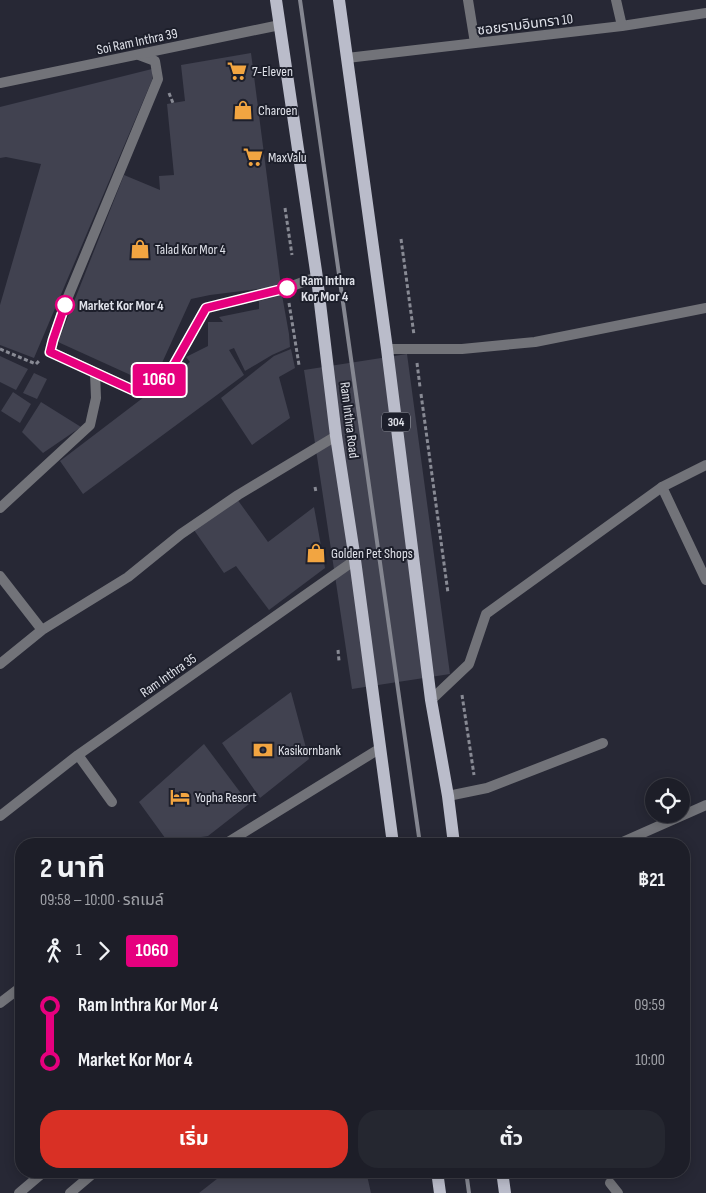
<!DOCTYPE html>
<html lang="th">
<head>
<meta charset="utf-8">
<style>
  body { margin:0; font-family:"Sofia Sans Condensed","Noto Sans Thai",sans-serif; background:#252730; color:#f1f3f6; height:100vh; display:flex; flex-direction:column; font-size:19px; white-space:nowrap }
  * { box-sizing:border-box; margin:0 }
  p { font-size:16px; color:#a0a2a8 }
  .icon { flex:none; width:28px; height:28px; fill:none; stroke:currentColor; stroke-width:2; stroke-linecap:round; stroke-linejoin:round }
  .map { position:relative; flex:1; overflow:hidden }
  .sheet { position:absolute; left:15px; top:838px; width:675px; height:340px; display:flex; flex-direction:column; background:#1d1e28; border-radius:20px; box-shadow:0 2px 12px #0003,0 0 0 1px #3b3c45 }
  .sheet>* { flex:none }
  .badge { padding:0 10px; border-radius:4px; font-size:18px; line-height:32px }
  .tools { position:absolute; left:645px; top:778px; display:grid; gap:10px }
  .tools a { display:grid; place-items:center; width:45px; height:45px; border-radius:50%; background:#1d1e28; box-shadow:0 2px 12px #0003,0 0 0 1px #3b3c45; font-size:25px }
  .map>.badge { position:absolute; translate:-50% -50%; box-shadow:0 0 0 2px #fff }
  .legs { display:flex; align-items:center; gap:8px; height:55px; padding:0 25px; font-size:16px }
  .legs p { margin-inline-start:auto }
  .head { display:flex; align-items:center; justify-content:space-between; height:85px; padding:0 25px }
  h1 { font-size:28px; font-weight:700; line-height:38px }
  .primary-button { display:flex; gap:10px; margin-top:auto; padding:10px 25px }
  .primary-button a { flex:1; height:58px; border-radius:20px; background:#d93025; color:#fff; font-size:20px; font-weight:700; line-height:58px; text-align:center }
  .primary-button a+a { background:#252730; color:#f1f3f6 }
  ul { padding:0 25px; list-style:none }
  li { display:flex; align-items:center; gap:18px; height:55px; font-size:19px }
  li i { display:grid; place-items:center; width:8px; height:100%; margin:0 6px; background:currentColor }
  li i::after { content:''; width:12px; height:12px; margin:-6px; border:4px solid; border-radius:50%; background:#1d1e28 }
  li p { margin-inline-start:auto }
  li:first-child i { background:linear-gradient(#0000 50%,currentColor 0) }
  li:last-child i { background:linear-gradient(currentColor 50%,#0000 0) }
  .map>svg:first-child { display:block }
</style>
</head>
<body>
<div class="map">
<svg width="706" height="1193" viewBox="0 0 706 1193">
  <rect width="100%" height="100%" fill="#272835"/>
  <!-- building -->
  <path fill="#414250" d="M251,53L281,286L210,295L191,299L157,374L140,367L135,377L58,342L124,175L160,190L159,176L174,175L167,104L185,101L181,65Z
    M152,69V80L34,358L0,345V305L41,164L6,157L0,158V107Z
    M282,295L289,334L290,347L272,355L245,371L234,348L229,350L244,375L83,494L60,461L190,362L186,357L208,346V322H223L219,317L259,309V301Z
    M291,349L295,368L279,377L290,418L252,445L221,398L274,356Z
    M407,354L450,674L352,689L304,370Z
    M0,356L28,369L16,390L0,382Z
    M34,373L47,379L37,399L23,393Z
    M13,392L31,404L20,423L1,411Z
    M41,402L81,427L43,453L22,432Z
    M237,499L268,542L314,507L325,568L269,610L236,566L224,573L194,530Z
    M291,692L309,759L260,798L222,743Z
    M204,744L249,804L208,836L168,842L139,802Z
    M227,1171H366L371,1193H199Z"/>
  <g fill="none" stroke-linecap="round" stroke-linejoin="round">
    <!-- path -->
    <path stroke="#888a94" stroke-width="3" stroke-dasharray="4 2.5" stroke-linecap="butt" d="M169,93L173,103
      M285,208L292,255
      M401,239L414,335
      M289,303L299,365
      M0,349L36,364L40,360
      M417,363L420,387
      M421,394L448,593
      M315,487L316,492
      M338,650L339,661
      M462,695L474,775"/>
    <!-- service -->
    <path stroke="#727379" stroke-width="10" d="M139,55L155,61L158,79L65,304L53,340L51,352L135,391L157,381L171,370L206,308L287,288L308,280L317,278
      M662,487L706,580
      M0,508L90,425L96,398L95,373
      M0,576L42,630
      M0,664L42,630L128,577L181,534L238,495L336,436
      M448,796L487,788L603,743
      M610,1183L618,1193
      M19,1193L45,1171
      M70,1193L96,1171"/>
    <!-- minor -->
    <path stroke="#727379" stroke-width="10" d="M468,0L475,43
      M616,0L622,26
      M347,58L622,26L706,13
      M387,349H462L535,342L706,308
      M431,700L469,664L486,614L662,487L706,465
      M78,755L112,802
      M0,816L78,755L355,560
      M225,844L379,749
      M618,844L706,805
      M0,1003L21,987"/>
    <!-- tertiary -->
    <path stroke="#727379" stroke-width="10" d="M0,83L280,25"/>
    <!-- primary -->
    <path stroke="#babcca" stroke-width="12" d="M276,0L317,278L336,436L355,560L393,844
      M339,0L387,349L431,700L448,796L454,844
      M437,1171L440,1193
      M502,1171L505,1193"/>
    <!-- rail -->
    <path stroke="#858791" stroke-width="4" d="M300,0L420,844
      M466,1171L469,1193"/>
  </g>
  <g fill="none" stroke-linecap="round" stroke-linejoin="round">
    <defs>
      <path id="line-1" d="M65,305L53,340L50,352L135,391L157,381L171,370L206,308L287,288"/>
    </defs>
    <!-- line-1 casing -->
    <use href="#line-1" stroke="#fff" stroke-width="11"/>
    <!-- line-1 -->
    <use href="#line-1" stroke="#e6007e" stroke-width="8"/>
  </g>
  <!-- icons -->
  <defs>
    <symbol id="supermarket-bare" viewBox="-9 -9 18 18"><path d="M-6-5.5h2.5l.6 2H6L4.5 2H-2.5L-4.4-4H-6ZM-1.5 3.2a1.3 1.3 0 1 0 .1 0ZM3 3.2a1.3 1.3 0 1 0 .1 0Z" fill="#f2a541" stroke="#1d1f2b" stroke-width="2.5" paint-order="stroke"/></symbol>
    <symbol id="shop-bare" viewBox="-9 -9 18 18"><path d="M-5-2.5h2.3a2.7 3.5 0 0 1 5.4 0H5L5.5 6h-11ZM-1.5-2.5h3a1.5 2.3 0 0 0-3 0Z" fill="#f2a541" stroke="#1d1f2b" stroke-width="2.5" paint-order="stroke"/></symbol>
    <symbol id="bank-bare" viewBox="-9 -9 18 18"><path d="M-6-4H6V4H-6ZM0-2.3a2.3 2.3 0 1 0 0 4.6a2.3 2.3 0 1 0 0-4.6Z" fill="#f2a541" stroke="#1d1f2b" stroke-width="2.5" paint-order="stroke"/></symbol>
    <symbol id="hotel-bare" viewBox="-9 -9 18 18"><path d="M-6-4.5h1.5V1H6V5H4.5V3h-9V5H-6ZM-4 0a1.8 1.8 0 1 1 3.6 0ZM.5 0V-2.5h3Q6-2.5 6 0Z" fill="#f2a541" stroke="#1d1f2b" stroke-width="2.5" paint-order="stroke"/></symbol>
  </defs>
  <g fill-rule="evenodd">
    <use href="#supermarket-bare" x="223" y="57" width="28" height="28"/>
    <use href="#shop-bare" x="229" y="96" width="28" height="28"/>
    <use href="#supermarket-bare" x="239" y="143" width="28" height="28"/>
    <use href="#shop-bare" x="126" y="235" width="28" height="28"/>
    <use href="#shop-bare" x="302" y="539" width="28" height="28"/>
    <use href="#bank-bare" x="249" y="736" width="28" height="28"/>
    <use href="#hotel-bare" x="166" y="783" width="28" height="28"/>
  </g>
  <!-- markers -->
  <g fill="#fff" stroke="#e6007e" stroke-width="2.5">
    <circle cx="287" cy="288" r="9"/>
    <circle cx="65" cy="305" r="9"/>
  </g>
  <g text-anchor="middle" stroke-width="4" stroke-linejoin="round" paint-order="stroke">
    <!-- shield labels -->
    <rect fill="#1d1f2b" stroke="#a5a7b0" stroke-width="1" x="382" y="412.5" width="28" height="19" rx="4"/>
    <g font-size="12" font-weight="bold" fill="#dfe1e9">
      <text x="396" y="426">304</text>
    </g>
    <!-- street labels -->
    <g font-size="14" fill="#dfe1e9" stroke="#1d1f2b">
      <text transform="translate(525 24) rotate(-7)" y="5">ซอยรามอินทรา 10</text>
      <text transform="translate(137 41) rotate(-12)" y="5">Soi Ram Inthra 39</text>
      <text transform="translate(350 420) rotate(83)" y="5">Ram Inthra Road</text>
      <text transform="translate(168 675) rotate(-35)" y="5">Ram Inthra 35</text>
    </g>
    <!-- poi labels -->
    <g font-size="14" fill="#dfe1e9" stroke="#1d1f2b" text-anchor="start">
      <text x="252" y="76">7-Eleven</text>
      <text x="258" y="115">Charoen</text>
      <text x="268" y="162">MaxValu</text>
      <text x="155" y="254">Talad Kor Mor 4</text>
      <text x="331" y="558">Golden Pet Shops</text>
      <text x="278" y="755">Kasikornbank</text>
      <text x="195" y="802">Yopha Resort</text>
    </g>
    <!-- stop labels -->
    <g font-size="14" font-weight="bold" fill="#dfe1e9" stroke="#1d1f2b" text-anchor="start">
      <text x="301" y="285">Ram Inthra<tspan x="301" dy="16">Kor Mor 4</tspan></text>
      <text x="79" y="310">Market Kor Mor 4</text>
    </g>
  </g>
</svg>
<div class="tools">
<a><svg class="icon" aria-label="locate" viewBox="0 0 24 24"><circle cx="12" cy="12" r="6"/><path d="M12 2v4M12 18v4M2 12h4M18 12h4"/></svg></a>
</div>
<b class="badge" style="left:159px;top:380px;background:#e6007e;color:#fff">1060</b>
<section class="sheet">
<div class="head"><div><h1>2 นาที</h1><p>09:58 – 10:00 · รถเมล์</p></div><b>฿21</b></div>
<div class="legs"><svg class="icon" aria-label="walk" viewBox="0 0 24 24"><circle cx="13" cy="4" r="2"/><path d="M13 8l-2 6 4 7M11 14l-3 7M7 12l3-4h3l4 4"/></svg>1<svg class="icon" aria-label="forward" viewBox="0 0 24 24"><path d="M9 5l7 7-7 7"/></svg><b class="badge" style="background:#e6007e;color:#fff">1060</b></div>
<ul>
<li><i style="color:#e6007e"></i><b>Ram Inthra Kor Mor 4</b><p>09:59</p></li>
<li><i style="color:#e6007e"></i><b>Market Kor Mor 4</b><p>10:00</p></li>
</ul>
<div class="primary-button"><a>เริ่ม</a><a>ตั๋ว</a></div>
</section>
</div>
</body>
</html>
